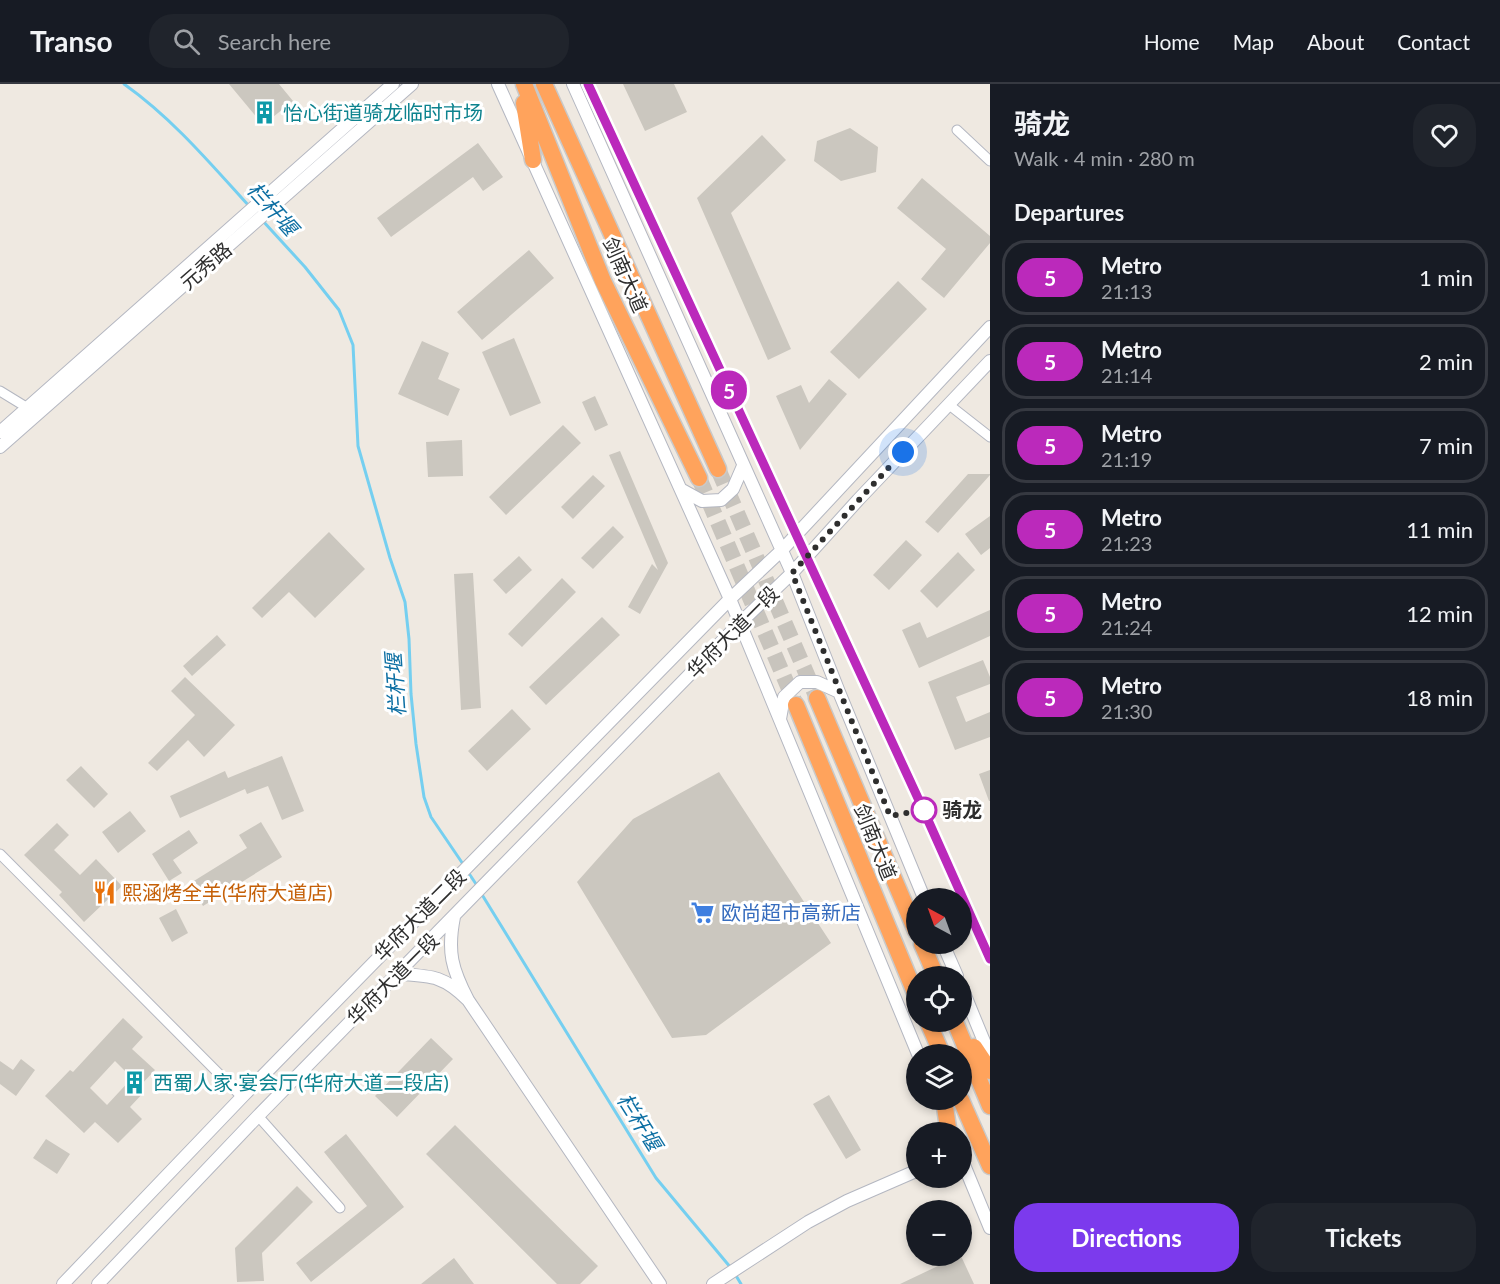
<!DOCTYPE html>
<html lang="en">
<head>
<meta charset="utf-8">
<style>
  body { margin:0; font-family:Lato,"Noto Sans SC",sans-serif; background:#20242c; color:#f1f3f6; height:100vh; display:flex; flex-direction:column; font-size:22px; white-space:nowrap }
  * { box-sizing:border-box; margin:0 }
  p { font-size:20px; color:#9ea1a6 }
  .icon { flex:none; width:33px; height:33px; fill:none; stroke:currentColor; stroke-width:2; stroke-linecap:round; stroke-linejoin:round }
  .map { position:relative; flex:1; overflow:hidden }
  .panel { display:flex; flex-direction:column; background:#171b24; width:510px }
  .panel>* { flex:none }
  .badge { padding:0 12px; border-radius:20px; font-size:21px; line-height:39px }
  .needle { width:39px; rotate:319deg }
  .buttons { position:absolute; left:906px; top:804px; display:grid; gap:12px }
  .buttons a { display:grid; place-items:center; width:66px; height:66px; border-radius:50%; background:#171b24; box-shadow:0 3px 9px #0003; font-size:30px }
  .you { position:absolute; width:30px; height:30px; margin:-15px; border:4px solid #fff; border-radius:50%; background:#1a73e8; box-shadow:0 0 0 9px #1a73e833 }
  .map>.badge { position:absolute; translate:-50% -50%; box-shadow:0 0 0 3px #fff }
  h2 { padding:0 24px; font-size:22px; line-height:54px }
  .round { display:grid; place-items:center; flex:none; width:63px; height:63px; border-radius:24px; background:#20242c }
  .head { display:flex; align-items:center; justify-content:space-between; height:102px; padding:0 24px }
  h1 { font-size:28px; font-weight:700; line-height:45px }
  .button { display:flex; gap:12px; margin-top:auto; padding:12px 24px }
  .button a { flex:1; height:69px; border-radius:24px; background:#7c3aed; color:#fff; font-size:24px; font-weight:700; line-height:69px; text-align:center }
  .button a+a { background:#20242c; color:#f1f3f6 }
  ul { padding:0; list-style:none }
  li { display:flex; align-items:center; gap:18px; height:75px; margin:0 12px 9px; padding:0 12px; border:3px solid #363941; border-radius:24px }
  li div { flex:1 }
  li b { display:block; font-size:22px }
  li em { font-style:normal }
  li .badge { min-width:66px; font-weight:700; text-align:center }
  header { display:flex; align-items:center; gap:36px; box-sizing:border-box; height:84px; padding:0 30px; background:#171b24; border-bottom:2px solid #363941 }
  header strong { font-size:28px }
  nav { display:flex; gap:33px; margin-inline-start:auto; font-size:21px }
  .search { width:420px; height:54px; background:#20242c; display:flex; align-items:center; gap:15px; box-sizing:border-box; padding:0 21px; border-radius:24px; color:#9ea1a6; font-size:22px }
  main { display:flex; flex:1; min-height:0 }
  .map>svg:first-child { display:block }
</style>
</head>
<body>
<header>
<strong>Transo</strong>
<div class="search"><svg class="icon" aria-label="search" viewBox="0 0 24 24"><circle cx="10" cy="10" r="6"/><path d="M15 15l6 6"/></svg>Search here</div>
<nav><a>Home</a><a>Map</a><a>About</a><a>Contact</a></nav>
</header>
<main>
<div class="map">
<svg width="990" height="1200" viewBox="0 0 990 1200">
  <rect width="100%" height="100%" fill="#efe9e1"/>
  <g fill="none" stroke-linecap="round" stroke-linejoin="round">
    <!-- stream -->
    <path stroke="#75cff0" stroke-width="3" d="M124,0C172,34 210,79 249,122
      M262,136L305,183L339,226L353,261L358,362L390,474L405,518L409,555L411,610L416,660L424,713L431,733L465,783
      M468,788L478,803
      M481,809L656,1094L731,1184
      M735,1190L741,1200"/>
  </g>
  <!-- building -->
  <path fill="#cbc7bf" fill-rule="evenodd" d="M229,0H279L293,17L263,41Z
    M623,0H674L687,28L645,47Z
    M850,44L878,63L876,88L841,97L814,77L817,57Z
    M762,51L786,76L731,129L791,265L768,276L697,114Z
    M478,59L503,93L483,107L473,93L391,153L377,134Z
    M922,94L990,152V159L944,214L921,195L946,165L897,124Z
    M529,166L554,194L482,256L457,228Z
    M898,197L927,225L859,295L830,268Z
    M514,254L541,319L510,332L482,268Z
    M422,257L449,269L438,295L460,305L448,332L398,310Z
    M829,295L847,310L800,366L776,312L801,301L809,319Z
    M595,312L608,341L595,347L582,318Z
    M563,341L581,359L506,431L489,413Z
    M462,356L463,392L428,393L426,358Z
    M620,367L668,479L640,530L628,523L652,480L658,486L609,371Z
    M968,390H990V391L938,449L925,438Z
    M593,391L605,402L573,435L561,423Z
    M990,432V464L981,471L965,450Z
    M613,442L624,453L593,485L581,474Z
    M329,448L365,485L315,534L289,508L262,534L252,524Z
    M906,456L922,471L889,506L873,491Z
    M958,468L975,486L937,524L920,507Z
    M519,472L532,486L506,510L493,496Z
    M473,489L481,624L461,626L454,490Z
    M562,494L576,508L522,563L508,550Z
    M990,526V552L919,584L902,546L920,538L927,554Z
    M602,533L620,551L546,621L529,603Z
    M217,551L226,561L192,592L183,582Z
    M983,576L990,593V600L956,613L966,638L990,628V653L955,666L928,598Z
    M185,593L235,641L204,673L188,656L157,687L148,679L195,631L171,607Z
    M512,625L531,645L487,687L468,667Z
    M282,672L304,727L282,736L268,702L247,710L245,705L180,734L170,712L225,687L228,694Z
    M81,682L108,710L94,724L66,696Z
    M990,686V717H989L979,690Z
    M719,688L831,859L706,951L672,954L577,798L633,735Z
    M130,727L146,747L118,769L102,748Z
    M261,738L282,773L203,822L189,800L247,764L239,751Z
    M57,739L69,751L54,766L80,791L96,775L122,802L84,838L59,811L62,808L24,771Z
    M189,746L198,759L173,776L182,789L169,797L152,770Z
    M176,825L188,849L172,858L159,834Z
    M123,934L143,953L132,965L155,986L139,1003L144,1008L130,1023L142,1035L118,1059L95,1038L84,1049L45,1012L70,986L73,988ZM115,977L132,994L107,1021L90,1004Z
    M431,954L453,975L397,1033L375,1012Z
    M21,975L35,986L16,1012L0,1000V977L13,986Z
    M829,1011L861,1066L846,1075L813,1020Z
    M455,1041L598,1182L580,1200H557L426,1070Z
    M346,1050L404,1123L311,1198L296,1179L367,1122L324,1068Z
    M46,1055L70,1070L57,1090L33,1074Z
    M297,1102L313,1118L262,1169L264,1197L237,1198L235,1164Z
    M959,1172H961L974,1200H900Z
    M454,1174L474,1200H421Z"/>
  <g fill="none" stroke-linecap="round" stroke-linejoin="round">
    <!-- highway-tunnel -->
    <path stroke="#c8c4bd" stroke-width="16" stroke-dasharray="16 8" stroke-linecap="butt" d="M718,385L817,614
      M699,394L796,621"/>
    <defs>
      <path id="street" d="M957,46L990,77
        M0,307L31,326
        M948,320L990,353
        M0,770L242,1013
        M258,1032L340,1124"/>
      <path id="secondary" d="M498,0L730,515L918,970
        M573,0L792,489L839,608L924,814
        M0,348L393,0
        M0,363L412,0
        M682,406L702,417L721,416L733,405L743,382
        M780,635L784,613L800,598H817L839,608
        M943,860L957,892
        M397,890C431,892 443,891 468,916C452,885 447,868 454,833
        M962,904L990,972
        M468,916L660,1200
        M962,1076L990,1144
        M63,1200L242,1013L730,515L782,466L990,243
        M98,1200L258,1032L740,539L792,489L858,416L990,277
        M713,1200L808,1138L847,1117L916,1087"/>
      <path id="highway" d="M524,0L603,197L699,394
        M544,0L718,385
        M524,19L533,76
        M817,614L916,847
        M796,621L916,911
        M922,860L936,892
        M928,938L942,970
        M955,938L990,1022
        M974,963L990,987
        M944,1016L948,1044
        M961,1016L990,1082"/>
    </defs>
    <!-- street casing -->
    <use href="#street" stroke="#b4b7c1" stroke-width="11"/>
    <!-- secondary casing -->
    <use href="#secondary" stroke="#b4b7c1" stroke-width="14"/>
    <!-- highway casing -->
    <use href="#highway" stroke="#c9c9c9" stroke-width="19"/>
    <!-- street -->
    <use href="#street" stroke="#fff" stroke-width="9"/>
    <!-- secondary -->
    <use href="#secondary" stroke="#fff" stroke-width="12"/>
    <!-- highway -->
    <use href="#highway" stroke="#ffa35c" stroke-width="16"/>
  </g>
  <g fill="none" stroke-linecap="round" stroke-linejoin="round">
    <defs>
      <path id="line" d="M588,0L923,725L990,875"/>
    </defs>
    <!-- line casing -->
    <use href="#line" stroke="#fff" stroke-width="14"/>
    <!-- line -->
    <use href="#line" stroke="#bb29bb" stroke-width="9"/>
    <!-- walk -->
    <path stroke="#2e2e2e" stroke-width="6" stroke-dasharray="0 10.8" d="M903,368L792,489L890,732L924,726"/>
  </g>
  <!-- icons -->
  <defs>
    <symbol id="building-bare" viewBox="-9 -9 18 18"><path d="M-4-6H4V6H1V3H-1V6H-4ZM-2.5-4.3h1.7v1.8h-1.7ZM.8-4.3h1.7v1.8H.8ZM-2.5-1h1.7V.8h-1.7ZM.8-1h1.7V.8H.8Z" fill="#0f9aa8" stroke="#fff" stroke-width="2.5" paint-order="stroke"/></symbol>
    <symbol id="restaurant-bare" viewBox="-9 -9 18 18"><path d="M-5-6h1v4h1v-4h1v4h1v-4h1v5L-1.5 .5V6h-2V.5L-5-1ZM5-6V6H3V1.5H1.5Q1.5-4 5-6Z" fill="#e8710a" stroke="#fff" stroke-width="2.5" paint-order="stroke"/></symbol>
    <symbol id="supermarket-bare" viewBox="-9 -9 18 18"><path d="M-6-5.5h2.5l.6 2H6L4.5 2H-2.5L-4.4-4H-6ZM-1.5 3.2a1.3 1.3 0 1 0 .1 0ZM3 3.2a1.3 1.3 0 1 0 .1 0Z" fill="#3f7fe0" stroke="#fff" stroke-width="2.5" paint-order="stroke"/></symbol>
  </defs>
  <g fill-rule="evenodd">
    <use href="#building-bare" x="248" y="12" width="33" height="33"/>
    <use href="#restaurant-bare" x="88" y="792" width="33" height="33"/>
    <use href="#supermarket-bare" x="686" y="812" width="33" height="33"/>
    <use href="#building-bare" x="118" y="982" width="33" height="33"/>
  </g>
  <!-- markers -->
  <circle fill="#fff" stroke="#bb29bb" stroke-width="3" cx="924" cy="726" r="12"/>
  <g text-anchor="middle" stroke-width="6" stroke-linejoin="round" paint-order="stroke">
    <!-- culture labels -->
    <g font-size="20" fill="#0d838f" stroke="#fff" text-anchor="start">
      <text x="283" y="36">怡心街道骑龙临时市场</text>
      <text x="153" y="1006">西蜀人家·宴会厅(华府大道二段店)</text>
    </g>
    <!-- street labels -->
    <g font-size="20" fill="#2e2e2e" stroke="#fff">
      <text transform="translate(206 182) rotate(-41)" y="7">元秀路</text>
      <text transform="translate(625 191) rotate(66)" y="7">剑南大道</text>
      <text transform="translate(733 548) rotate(-45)" y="7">华府大道一段</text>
      <text transform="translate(875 758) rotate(68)" y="7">剑南大道</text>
      <text transform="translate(420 831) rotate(-45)" y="7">华府大道二段</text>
      <text transform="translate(393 895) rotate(-45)" y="7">华府大道一段</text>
    </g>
    <!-- stop labels -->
    <g font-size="20" font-weight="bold" fill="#2e2e2e" stroke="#fff" text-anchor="start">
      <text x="942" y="733">骑龙</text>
    </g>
    <!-- food labels -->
    <g font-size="20" fill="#c56008" stroke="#fff" text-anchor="start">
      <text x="122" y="816">熙涵烤全羊(华府大道店)</text>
    </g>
    <!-- shop labels -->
    <g font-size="20" fill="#366cbe" stroke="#fff" text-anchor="start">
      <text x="721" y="836">欧尚超市高新店</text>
    </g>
    <!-- water labels -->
    <g font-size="21" font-style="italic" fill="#0d6fa3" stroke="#fff">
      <text transform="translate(272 125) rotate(48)" y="7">栏杆堰</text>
      <text transform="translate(396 601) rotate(-94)" y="7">栏杆堰</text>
      <text transform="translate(639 1038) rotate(58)" y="7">栏杆堰</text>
    </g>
  </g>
</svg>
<div class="buttons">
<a><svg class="needle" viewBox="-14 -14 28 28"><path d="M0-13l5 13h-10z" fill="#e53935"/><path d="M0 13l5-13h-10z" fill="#9ea1a6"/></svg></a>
<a><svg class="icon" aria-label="locate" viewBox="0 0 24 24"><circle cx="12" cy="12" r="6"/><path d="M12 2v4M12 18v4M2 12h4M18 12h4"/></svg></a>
<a><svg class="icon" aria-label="layers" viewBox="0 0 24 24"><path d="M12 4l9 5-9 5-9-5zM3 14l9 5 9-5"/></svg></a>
<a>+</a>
<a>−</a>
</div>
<div class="you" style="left:903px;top:368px"></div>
<b class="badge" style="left:729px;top:306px;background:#bb29bb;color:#fff">5</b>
</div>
<section class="panel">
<div class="head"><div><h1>骑龙</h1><p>Walk · 4 min · 280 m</p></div><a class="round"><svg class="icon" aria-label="heart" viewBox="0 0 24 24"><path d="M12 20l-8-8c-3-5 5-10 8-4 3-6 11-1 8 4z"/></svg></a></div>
<h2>Departures</h2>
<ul>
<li><span class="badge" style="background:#bb29bb;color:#fff">5</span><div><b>Metro</b><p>21:13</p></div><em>1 min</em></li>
<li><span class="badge" style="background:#bb29bb;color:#fff">5</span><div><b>Metro</b><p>21:14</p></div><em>2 min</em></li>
<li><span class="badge" style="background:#bb29bb;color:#fff">5</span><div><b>Metro</b><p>21:19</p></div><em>7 min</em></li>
<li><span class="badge" style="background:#bb29bb;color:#fff">5</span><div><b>Metro</b><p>21:23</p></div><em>11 min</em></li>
<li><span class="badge" style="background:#bb29bb;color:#fff">5</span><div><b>Metro</b><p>21:24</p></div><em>12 min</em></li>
<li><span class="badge" style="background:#bb29bb;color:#fff">5</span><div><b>Metro</b><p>21:30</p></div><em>18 min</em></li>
</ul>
<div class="button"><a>Directions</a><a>Tickets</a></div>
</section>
</main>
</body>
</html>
